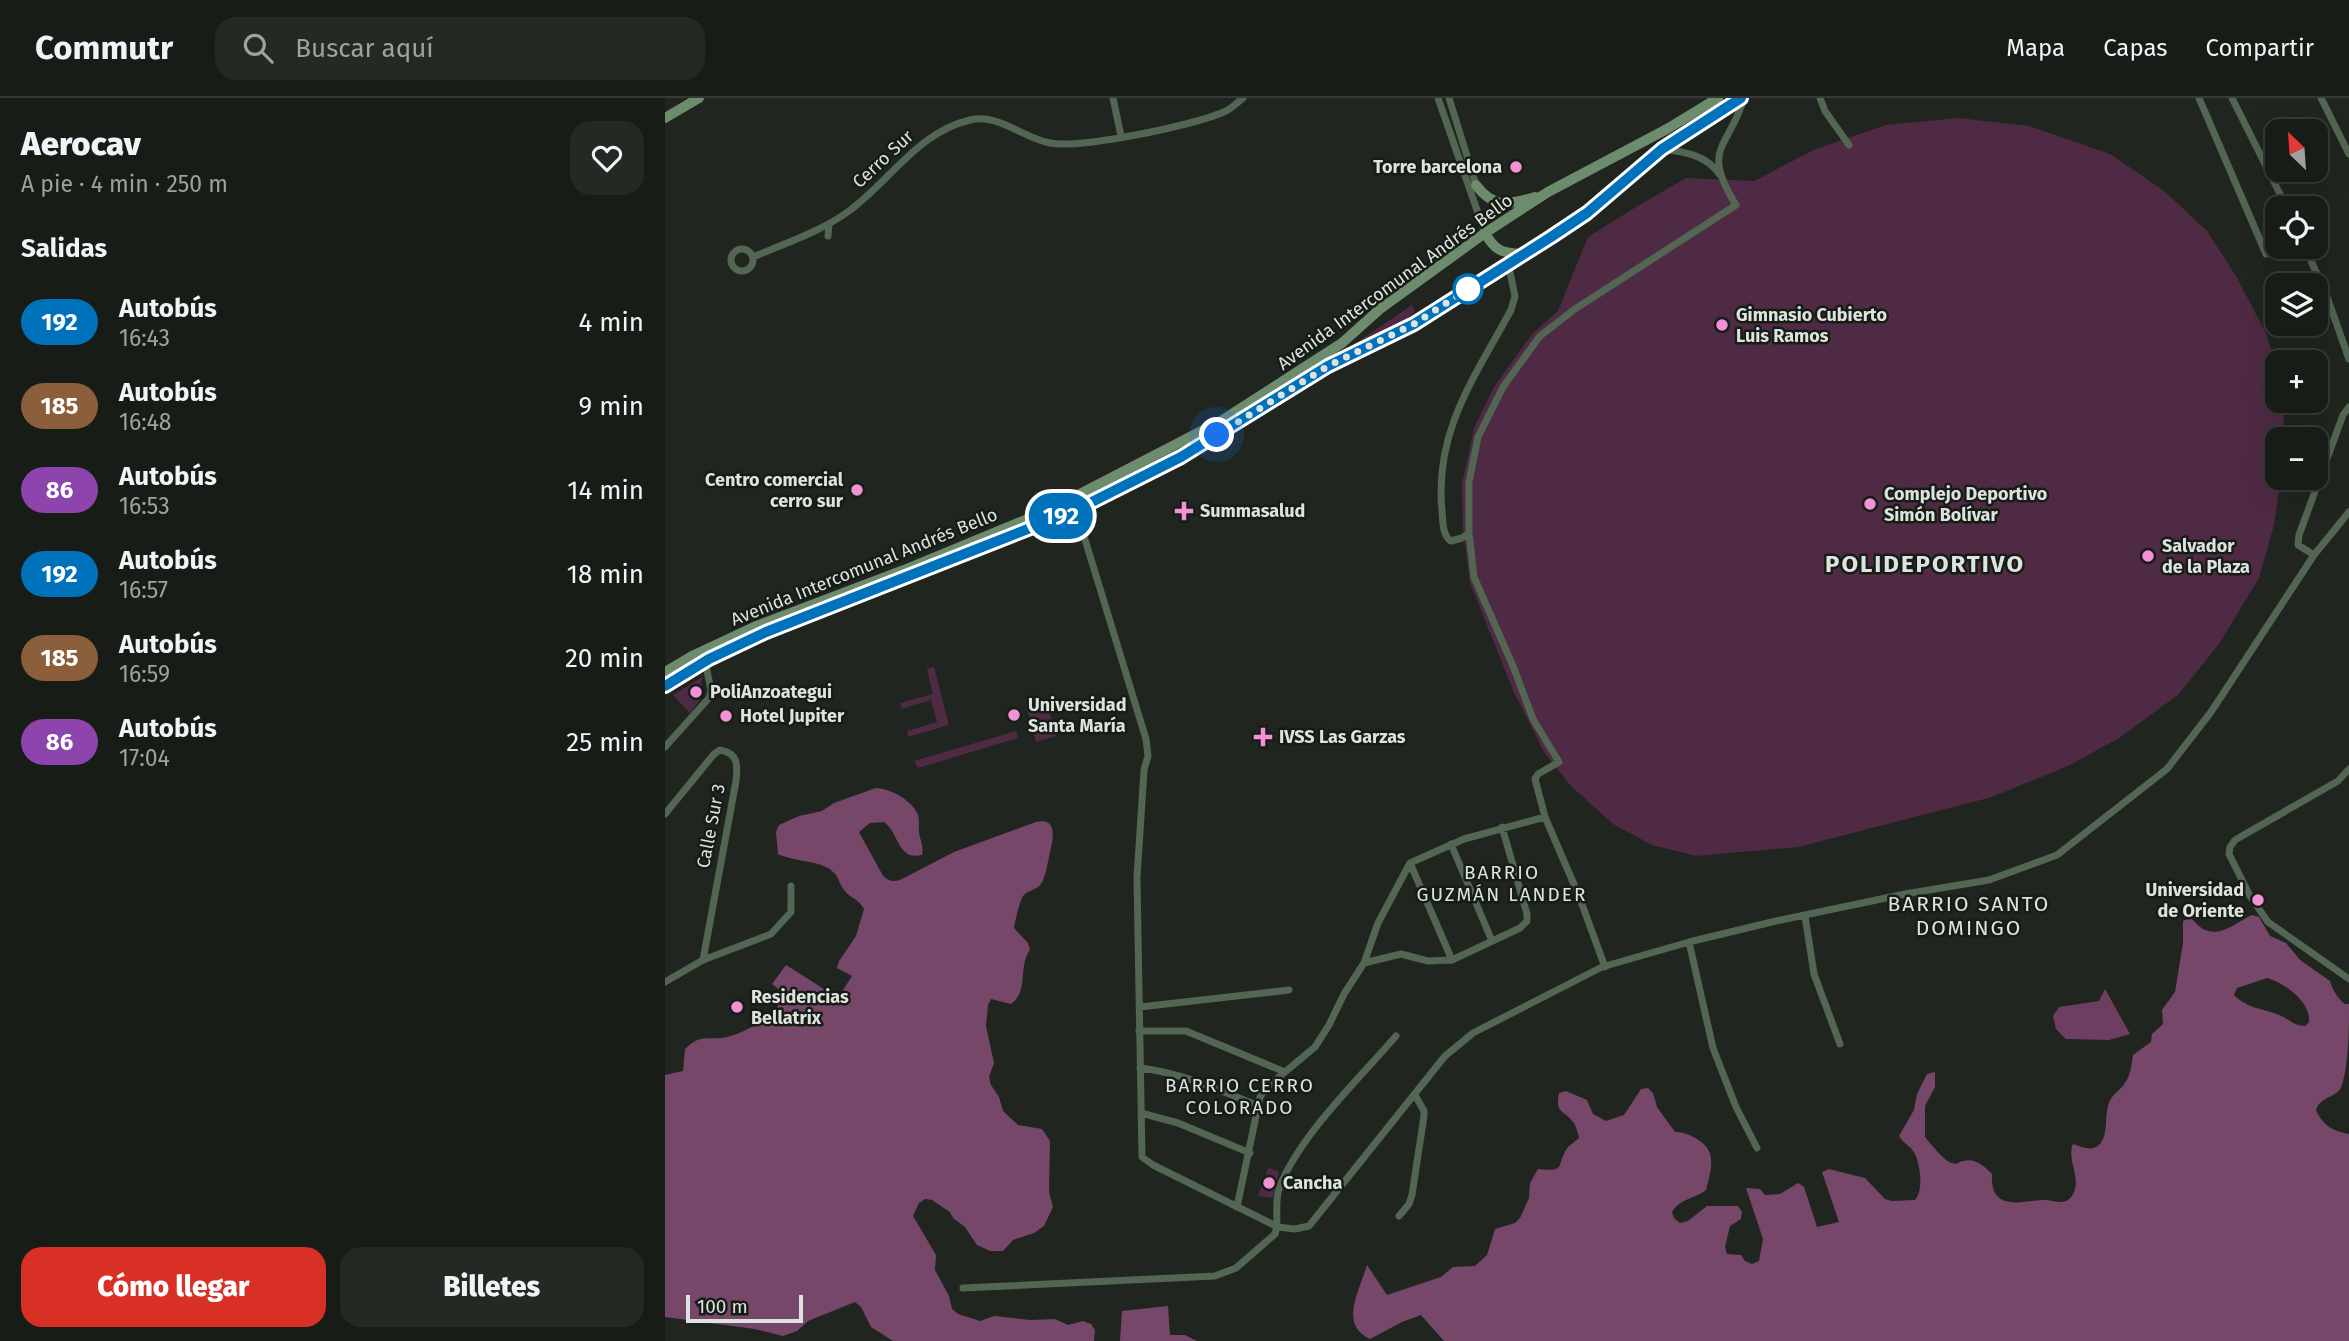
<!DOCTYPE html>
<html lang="es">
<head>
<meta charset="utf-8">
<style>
  body { margin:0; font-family:"Fira Sans",sans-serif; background:#252924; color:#f1f3f6; height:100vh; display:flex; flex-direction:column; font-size:26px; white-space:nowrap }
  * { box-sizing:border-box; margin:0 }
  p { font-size:23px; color:#9fa1a1 }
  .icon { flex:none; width:38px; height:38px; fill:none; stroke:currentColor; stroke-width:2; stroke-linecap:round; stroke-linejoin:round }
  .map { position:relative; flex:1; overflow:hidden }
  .sheet { display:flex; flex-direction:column; background:#181c17; width:665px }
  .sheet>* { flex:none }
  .badge { padding:0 14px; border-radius:23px; font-size:24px; line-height:46px }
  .needle { width:46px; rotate:335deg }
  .controls { position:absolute; left:1600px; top:21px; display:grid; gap:14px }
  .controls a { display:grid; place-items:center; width:63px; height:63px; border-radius:14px; background:#181c17; box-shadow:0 7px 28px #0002,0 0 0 2px #363a36; font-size:35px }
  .scale { position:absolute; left:21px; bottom:18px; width:117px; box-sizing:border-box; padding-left:7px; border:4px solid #dfe3df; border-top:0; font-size:19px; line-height:24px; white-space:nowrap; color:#dfe3df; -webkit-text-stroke:5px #161c16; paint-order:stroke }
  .you { position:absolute; width:35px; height:35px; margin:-18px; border:5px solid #fff; border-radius:50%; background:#1a73e8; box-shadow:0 0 0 10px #1a73e833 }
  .map>.badge { position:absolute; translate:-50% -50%; box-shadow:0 0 0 4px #fff }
  h2 { padding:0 21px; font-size:26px; line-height:63px }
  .round { display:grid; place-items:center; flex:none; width:74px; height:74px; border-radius:21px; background:#252924 }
  .head { display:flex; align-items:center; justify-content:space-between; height:119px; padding:0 21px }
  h1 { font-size:33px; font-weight:800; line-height:52px }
  .primary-button { display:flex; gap:14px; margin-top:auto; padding:14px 21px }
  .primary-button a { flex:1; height:80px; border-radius:21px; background:#d93025; color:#fff; font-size:28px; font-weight:800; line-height:80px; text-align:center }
  .primary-button a+a { background:#252924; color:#f1f3f6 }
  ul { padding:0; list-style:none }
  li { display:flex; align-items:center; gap:21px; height:84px; padding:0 21px }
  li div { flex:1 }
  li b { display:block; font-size:26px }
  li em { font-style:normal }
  li .badge { min-width:77px; font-weight:700; text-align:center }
  header { display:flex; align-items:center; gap:42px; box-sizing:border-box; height:98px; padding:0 35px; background:#181c17; border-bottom:2px solid #363a36 }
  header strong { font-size:33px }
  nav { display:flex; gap:38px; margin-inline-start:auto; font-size:24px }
  .search { width:490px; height:63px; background:#252924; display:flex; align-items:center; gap:18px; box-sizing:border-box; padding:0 24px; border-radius:21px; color:#9fa1a1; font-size:26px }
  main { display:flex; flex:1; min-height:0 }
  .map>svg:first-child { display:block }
</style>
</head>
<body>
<header>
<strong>Commutr</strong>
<div class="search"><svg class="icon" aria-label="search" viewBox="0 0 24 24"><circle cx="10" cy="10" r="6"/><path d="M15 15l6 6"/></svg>Buscar aquí</div>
<nav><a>Mapa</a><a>Capas</a><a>Compartir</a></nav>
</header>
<main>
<section class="sheet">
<div class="head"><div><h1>Aerocav</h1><p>A pie · 4 min · 250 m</p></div><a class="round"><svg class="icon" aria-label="heart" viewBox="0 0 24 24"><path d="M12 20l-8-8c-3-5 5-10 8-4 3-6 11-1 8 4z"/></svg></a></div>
<h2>Salidas</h2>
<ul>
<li><span class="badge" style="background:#0072bc;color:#fff">192</span><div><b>Autobús</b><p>16:43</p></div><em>4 min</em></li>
<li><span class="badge" style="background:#8b5e3c;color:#fff">185</span><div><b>Autobús</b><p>16:48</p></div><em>9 min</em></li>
<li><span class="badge" style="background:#8e44ad;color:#fff">86</span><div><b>Autobús</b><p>16:53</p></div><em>14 min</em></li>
<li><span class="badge" style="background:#0072bc;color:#fff">192</span><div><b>Autobús</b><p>16:57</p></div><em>18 min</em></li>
<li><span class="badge" style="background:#8b5e3c;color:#fff">185</span><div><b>Autobús</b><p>16:59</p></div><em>20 min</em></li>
<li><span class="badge" style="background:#8e44ad;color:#fff">86</span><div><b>Autobús</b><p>17:04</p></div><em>25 min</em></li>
</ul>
<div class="primary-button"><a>Cómo llegar</a><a>Billetes</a></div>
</section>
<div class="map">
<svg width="1684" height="1243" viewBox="0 0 1684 1243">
  <rect width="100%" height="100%" fill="#20251f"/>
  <!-- green -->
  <path fill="#4f2a44" d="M1293,20L1364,28L1445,56L1498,92L1542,133L1571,178L1601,235L1612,270V303H1619L1618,341H1612V380H1616L1609,427L1594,480L1554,546L1513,597L1454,640L1403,668L1327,699L1133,749L1031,758L987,747L948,726L905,687L879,654L848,592L805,485L798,431L797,386L809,330L829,289L867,236L893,213L923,139L971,109L1021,80L1089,83L1151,51L1221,27Z
    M747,207L750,214L725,234L691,250L688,247Z
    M269,569L284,627L243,639L242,633L272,624L266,602L237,611L235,605L268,596L262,571Z
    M37,579L35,602L25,615L8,597Z
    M382,605L391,638L371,644L362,610Z
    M351,633L353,640L253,670L249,663Z
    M603,1070L614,1073L608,1100L593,1098Z"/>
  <!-- forest -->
  <path fill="#774769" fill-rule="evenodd" d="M211,690C226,691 247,702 253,717C255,723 253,728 254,734C255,743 259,747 257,757C232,763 234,734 219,724L205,725L194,734L217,776C222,783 227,784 235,782L289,754L371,724C395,718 387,745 384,759C382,767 381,778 376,786C372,792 363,792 358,798C355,803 350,823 349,830L363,845L365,852C353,867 364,894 346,906L326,901L323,907L321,928L329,965L324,979L326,987L334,999L338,1013L353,1027L377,1031L385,1043L384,1094L388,1109L379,1128L369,1135L348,1142L338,1153H325L312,1147L300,1129L288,1120L285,1114L267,1102L260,1101L254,1105L248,1118L271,1157L270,1172L284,1198L287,1211L293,1216L315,1223L329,1218L366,1222L390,1221L403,1227L418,1223L426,1226L430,1232L429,1243H228L206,1229L196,1209L190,1204L143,1223L132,1233L118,1238L90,1231L0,1219V977L18,973L20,951C36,935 44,943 62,939C79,935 98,923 112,912L116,893L107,886L121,867L173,900L187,878L172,870L174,863L191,838L199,811C194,801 185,800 179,792C174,786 174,778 167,773C155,762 129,764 113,756L111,734L114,727L134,718L157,713L169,705Z
    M1587,817L1594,819L1605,838L1621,845L1635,862L1665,883C1667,891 1673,901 1680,906H1684C1684,933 1684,967 1676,990C1669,1000 1655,999 1651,1012C1658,1028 1668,1033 1684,1036V1243H779L756,1217L737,1224L705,1241C673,1226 695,1192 702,1167L722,1197L776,1179L788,1169L810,1168L822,1157L830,1131L850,1125L855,1120L864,1100L865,1085L873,1071C901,1074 891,1069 901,1052C904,1047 910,1044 914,1040C913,1036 911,1027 908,1024C899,1011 890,1017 894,995L901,993L922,1002L928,1016L941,1023L959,1017L976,991L983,990L988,995L992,1009L1010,1034C1019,1034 1025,1037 1032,1041C1053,1053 1046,1072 1041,1092C1030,1101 1015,1100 1007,1114L1009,1120L1015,1125L1023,1123L1042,1108H1073L1077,1114L1076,1121L1065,1128L1060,1149L1062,1156L1076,1157L1080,1163L1087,1166L1094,1163L1098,1141L1081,1090L1095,1091L1100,1097L1115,1096L1133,1085L1139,1089L1152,1129L1174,1124L1157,1074L1164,1071L1200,1080L1220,1101L1227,1103L1250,1102C1259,1092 1255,1067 1250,1056C1246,1048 1238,1045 1234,1038L1249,1012L1252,996L1262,976L1270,974V989L1260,1008V1039C1265,1045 1280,1064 1287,1065C1294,1067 1291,1065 1298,1063C1310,1060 1319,1068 1327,1076C1325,1113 1353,1104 1377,1102C1389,1101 1399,1109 1407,1098C1418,1080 1401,1063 1408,1046C1417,1049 1426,1054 1434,1047C1444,1038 1439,1017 1444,1005C1446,999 1450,996 1454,992C1465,982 1466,971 1468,957L1486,944L1487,936L1498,926L1497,912L1510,894L1518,845V823L1525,820C1530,823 1534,829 1538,831C1557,840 1571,824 1587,817ZM1602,880C1620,885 1646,904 1644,924L1640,928C1629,928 1624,921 1614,917C1597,910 1583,911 1569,897L1572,890Z
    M503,1208L505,1237H520L532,1243H455L457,1213Z"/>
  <!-- water -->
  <path fill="#6d3e5f" d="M1440,891L1465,936L1444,942L1401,941L1391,931L1388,918L1394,909L1434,903Z"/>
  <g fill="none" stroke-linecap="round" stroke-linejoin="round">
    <!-- street -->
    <path stroke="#536553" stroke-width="7" d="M448,0L456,38
      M773,0L820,135
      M784,0L811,87
      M1155,0L1160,13L1184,47
      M1534,0L1601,156
      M1567,0L1622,110
      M1656,0L1684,56
      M998,51C1020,54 1042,57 1055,77
      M163,138L164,126
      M1640,149L1662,199L1684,261
      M66 162a11 11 0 1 1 22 0a11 11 0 1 1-22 0Z
      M88,159C121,145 155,134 184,113C225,83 253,34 305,22C333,15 358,40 385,45C415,51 532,27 561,13C567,10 573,4 578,0
      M843,165L850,198L846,212C810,279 769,333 777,413C778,423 777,437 786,443L797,440L804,435V384L813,339L838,289L875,238L910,211L1071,107C1035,49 1064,51 1079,0
      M411,412L481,641L483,658L479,672L472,780L477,1059L488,1067L613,1129L630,1131L644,1128L780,958L808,935L937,869L1024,844L1111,823L1240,796L1324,782L1392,757L1502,671L1546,614L1649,457L1684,414
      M804,435L809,479L848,568L868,621L894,664L873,676L870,681L880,719
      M1649,457L1633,447L1634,437L1678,317L1684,309
      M0,649L44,600L46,592L40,563
      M1684,671L1673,683L1570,742L1565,749L1564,756L1585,798L1603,824L1684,881
      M0,716L49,656L55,652C73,655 73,667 71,683L38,862
      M786,746L827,843
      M745,765L787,862L855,830L862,823V816L837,729
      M1140,818L1149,876L1175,946
      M1024,844L1048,950L1071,1009L1092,1050
      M699,865L713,825L745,765L799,741L880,719L914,798L940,869
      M0,884L38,862L106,836L126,814V788
      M475,909L624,892
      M474,933H521L620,974
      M475,970C517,975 554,992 594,1008
      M476,1015L513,1025L585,1055
      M572,1109L595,999L602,989L650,949L664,927L679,896L699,865L736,856L763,863L787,862
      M734,1118L744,1106L747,1097L759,1018V1013L750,997
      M298,1190L550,1178L571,1170L610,1136C615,1123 608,1106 615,1088C636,1036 694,981 731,938"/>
    <!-- secondary -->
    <path stroke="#6d8b6d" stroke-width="10" d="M0,20L34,0
      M811,87C829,111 843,107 870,99
      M820,135C830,153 837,155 857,156
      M0,574L27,558L89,529L239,472L382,413L556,323L677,245L715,211L820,135L883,94L1002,31L1053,0
      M0,588L44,561L101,534L396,418L441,398L516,359L663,269L749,226L922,115L997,51L1076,0"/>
  </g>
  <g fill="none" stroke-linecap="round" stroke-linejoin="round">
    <defs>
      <path id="line" d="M0,588L44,561L101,534L411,412L516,359L663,268L749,226L886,139L922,115L997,51L1076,0"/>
    </defs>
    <!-- line casing -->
    <use href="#line" stroke="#fff" stroke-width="16"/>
    <!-- line -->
    <use href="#line" stroke="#0072bc" stroke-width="10"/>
    <!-- walk -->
    <path stroke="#dfe3df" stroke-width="7" stroke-dasharray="0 12.6" d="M552,337L663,268L749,226L803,191"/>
  </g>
  <!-- markers -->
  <g fill="#f391d6" stroke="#161c16" stroke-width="2.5">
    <circle cx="851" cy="69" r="7"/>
    <circle cx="1057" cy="227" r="7"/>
    <circle cx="192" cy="392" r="7"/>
    <circle cx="1205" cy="406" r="7"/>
    <path d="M515.5 402.5h7v7h7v7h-7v7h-7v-7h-7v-7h7z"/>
    <circle cx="1483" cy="458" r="7"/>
    <circle cx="31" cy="594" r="7"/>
    <circle cx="349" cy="617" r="7"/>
    <circle cx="61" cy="618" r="7"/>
    <path d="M594.5 628.5h7v7h7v7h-7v7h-7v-7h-7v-7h7z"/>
    <circle cx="1593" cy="802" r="7"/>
    <circle cx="72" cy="909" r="7"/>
    <circle cx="604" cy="1085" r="7"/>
  </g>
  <circle fill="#fff" stroke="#0072bc" stroke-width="3.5" cx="803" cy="191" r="14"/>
  <g text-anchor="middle" stroke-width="5" stroke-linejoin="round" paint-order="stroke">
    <!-- street labels -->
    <g font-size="18" fill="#dfe3df" stroke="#161c16">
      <text transform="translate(218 61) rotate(-43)" y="6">Cerro Sur</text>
      <text transform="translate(730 184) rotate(-36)" y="6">Avenida Intercomunal Andrés Bello</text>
      <text transform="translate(199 469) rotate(-22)" y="6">Avenida Intercomunal Andrés Bello</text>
      <text transform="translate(46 728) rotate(-79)" y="6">Calle Sur 3</text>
    </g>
    <!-- poi labels -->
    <g font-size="18" font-weight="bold" fill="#dfe3df" stroke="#161c16" text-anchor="start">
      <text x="837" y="75" text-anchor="end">Torre barcelona</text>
      <text x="1071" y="223">Gimnasio Cubierto<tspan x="1071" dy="21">Luis Ramos</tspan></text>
      <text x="178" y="388" text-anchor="end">Centro comercial<tspan x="178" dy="21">cerro sur</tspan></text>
      <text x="1219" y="402">Complejo Deportivo<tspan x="1219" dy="21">Simón Bolívar</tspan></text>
      <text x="535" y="419">Summasalud</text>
      <text x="1497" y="454">Salvador<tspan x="1497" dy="21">de la Plaza</tspan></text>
      <text x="45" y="600">PoliAnzoategui</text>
      <text x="363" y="613">Universidad<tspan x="363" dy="21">Santa María</tspan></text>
      <text x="75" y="624">Hotel Jupiter</text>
      <text x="614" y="645">IVSS Las Garzas</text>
      <text x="1579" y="798" text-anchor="end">Universidad<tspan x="1579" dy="21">de Oriente</tspan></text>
      <text x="86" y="905">Residencias<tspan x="86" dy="21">Bellatrix</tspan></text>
      <text x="618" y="1091">Cancha</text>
    </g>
    <!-- neighbourhood labels -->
    <g font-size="19" letter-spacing="2" fill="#dfe3df" stroke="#161c16">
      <text x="837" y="781">BARRIO<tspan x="837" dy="22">GUZMÁN LANDER</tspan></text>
      <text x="575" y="994">BARRIO CERRO<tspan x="575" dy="22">COLORADO</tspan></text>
    </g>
    <!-- quarter labels -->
    <g font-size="21" letter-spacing="2" fill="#dfe3df" stroke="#161c16">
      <text x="1304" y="813">BARRIO SANTO<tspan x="1304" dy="24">DOMINGO</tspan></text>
    </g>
    <!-- district labels -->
    <g font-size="24" font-weight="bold" letter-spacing="2" fill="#dfe3df" stroke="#161c16">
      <text x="1260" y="474">POLIDEPORTIVO</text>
    </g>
  </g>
</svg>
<div class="controls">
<a><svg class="needle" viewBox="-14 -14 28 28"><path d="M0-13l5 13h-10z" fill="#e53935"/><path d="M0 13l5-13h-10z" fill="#9fa1a1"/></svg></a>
<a><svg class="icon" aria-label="locate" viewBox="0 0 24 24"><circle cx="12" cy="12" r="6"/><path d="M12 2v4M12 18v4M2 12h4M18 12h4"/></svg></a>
<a><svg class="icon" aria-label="layers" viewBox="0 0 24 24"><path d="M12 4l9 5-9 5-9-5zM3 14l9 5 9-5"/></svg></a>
<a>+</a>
<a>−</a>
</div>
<div class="scale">100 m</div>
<div class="you" style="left:552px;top:337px"></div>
<b class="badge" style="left:396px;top:418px;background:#0072bc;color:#fff">192</b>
</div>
</main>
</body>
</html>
